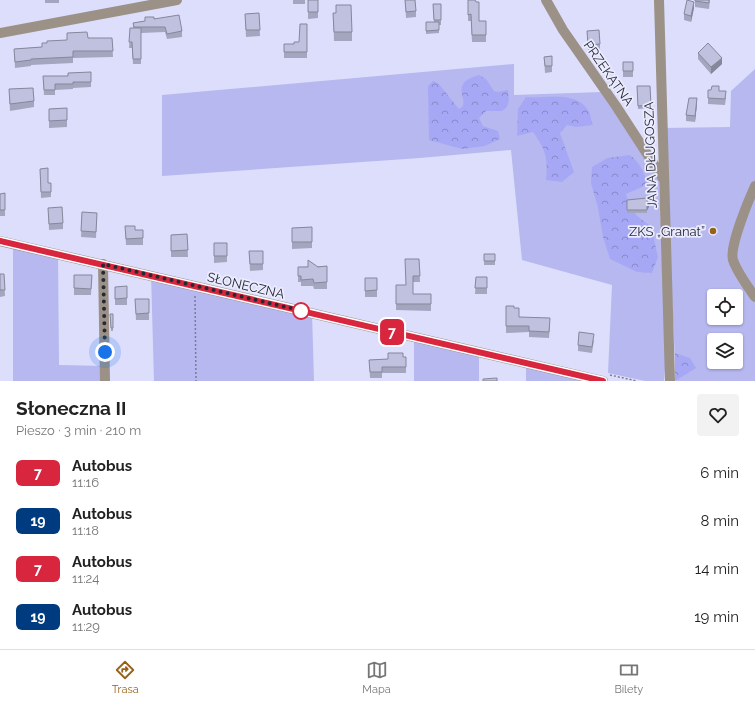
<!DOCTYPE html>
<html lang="pl">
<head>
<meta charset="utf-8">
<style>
  body { margin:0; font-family:Raleway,sans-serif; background:#f2f2f2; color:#222; height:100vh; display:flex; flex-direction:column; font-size:15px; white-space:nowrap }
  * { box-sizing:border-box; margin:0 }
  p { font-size:13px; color:#767676 }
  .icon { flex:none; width:22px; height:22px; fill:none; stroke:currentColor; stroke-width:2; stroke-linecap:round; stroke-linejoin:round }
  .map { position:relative; height:381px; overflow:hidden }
  .drawer { display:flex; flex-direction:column; background:#fff; flex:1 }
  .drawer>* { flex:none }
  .badge { padding:0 8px; border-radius:6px; font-size:14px; line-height:26px }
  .controls { position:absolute; left:707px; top:289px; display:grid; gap:8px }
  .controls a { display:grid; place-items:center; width:36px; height:36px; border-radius:4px; background:#fff; box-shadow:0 1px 3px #0004; font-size:20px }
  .you { position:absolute; width:20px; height:20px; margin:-10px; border:3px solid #fff; border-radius:50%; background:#1a73e8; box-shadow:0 0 0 6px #1a73e833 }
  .map>.badge { position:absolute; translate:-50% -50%; box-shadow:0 0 0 2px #fff }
  .round { display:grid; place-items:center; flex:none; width:42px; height:42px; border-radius:4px; background:#f2f2f2 }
  .head { display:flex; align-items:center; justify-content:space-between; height:68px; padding:0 16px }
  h1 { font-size:19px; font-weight:700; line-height:30px }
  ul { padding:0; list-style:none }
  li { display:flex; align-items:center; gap:12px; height:48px; padding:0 16px }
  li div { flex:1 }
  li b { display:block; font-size:15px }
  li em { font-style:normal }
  li .badge { min-width:44px; font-weight:700; text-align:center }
  .tabs { display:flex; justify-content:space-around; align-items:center; height:56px; border-top:1px solid #e0e0e0; background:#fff; font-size:11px; color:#767676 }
  .tabs a { display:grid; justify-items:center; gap:2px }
  .tabs .on { color:#976218 }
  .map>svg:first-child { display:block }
</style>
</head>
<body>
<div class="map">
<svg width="755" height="381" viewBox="0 0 755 381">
  <defs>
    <pattern id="forest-crowns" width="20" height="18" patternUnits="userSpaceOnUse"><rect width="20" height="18" fill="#a7a8f5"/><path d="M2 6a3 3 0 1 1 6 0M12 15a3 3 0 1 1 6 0" fill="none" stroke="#8889c7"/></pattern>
  </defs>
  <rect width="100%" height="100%" fill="#dcdefc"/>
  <!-- grass -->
  <path fill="#b6b8ef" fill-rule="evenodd" d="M514,64V95L602,92L659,181L666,354L664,381H645L608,373L612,285L522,260L511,150L420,158L162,176V95Z
    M755,69V381H676L664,128L730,127L731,91ZM714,296H736V318H714ZM714,340H736V362H714Z
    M13,242L58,253L59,365L106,366V381H13Z
    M151,274L312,313L314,381H154Z
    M414,336L479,351V381H414Z
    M526,362L597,381H526Z"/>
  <!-- forest -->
  <path fill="url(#forest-crowns)" d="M479,75L486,79L494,91L498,92L508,90L509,100L507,107L502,111H486L479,118L483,126L498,131L500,139L485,146L462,149L429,140L428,86L433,81L438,83L459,109L463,106C464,100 463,100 462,94C459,82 469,78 479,75Z
    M526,97C545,99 576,90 588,110C591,114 591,121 593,125L576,127L567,125L560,133L574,172L562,182L546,180C548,158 546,150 533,132L517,136L518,109Z
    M630,155C639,162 643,170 647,182L642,187L626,194C631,212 636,216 651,226L658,257L652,273L637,272L610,259L603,237L598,208L591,183L592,167L607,158Z
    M675,353L690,358L696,368L675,381Z"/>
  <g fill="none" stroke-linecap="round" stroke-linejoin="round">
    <!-- path -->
    <path stroke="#7b7c90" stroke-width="1.5" stroke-dasharray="2 2" stroke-linecap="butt" d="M195,296L196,381
      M610,375L637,381"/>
    <!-- minor -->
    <path stroke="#9b9187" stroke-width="10" d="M546,0L563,30L616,106L664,180
      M659,0L670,381
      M0,33L177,0
      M755,186C749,199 729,247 733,260C737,272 748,287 755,297
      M0,241L603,381
      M103,264L105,381"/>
  </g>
  <!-- wall -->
  <path fill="#a4a6bf" d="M45,0H59V3H45Z
    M293,0H305V4H293Z
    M308,0H318V18L308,19Z
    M405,0L416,11V17L406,18Z
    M468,0L476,2L479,21H486V42H472L471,21H468Z
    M695,0H710L709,9L695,7Z
    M433,4H441V25H439V33L426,34V22H434Z
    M694,8L691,22L684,20V14Z
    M259,13L260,36L246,37L245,14Z
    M333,13L352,32V41H334Z
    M154,19L182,31V37L167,39L165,32L141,33V64H133L132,48H129L130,28H133V23Z
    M307,24V58H284V44H294L299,42Z
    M587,31L600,44V50L588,51Z
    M88,38H112L113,57L73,58V63L31,65V66L15,68L14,49L42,47L67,40Z
    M698,53L722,64L711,74L698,59Z
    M552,56V72L545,73L544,57Z
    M623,62H633V77H623Z
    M91,72V87L73,88V89L55,90V95H44L43,76H68Z
    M637,86H650L651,108L638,109Z
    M9,89L34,101V107L10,111Z
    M719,91L726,98L725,105L708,104V98Z
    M697,104L695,122L686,121V115Z
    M67,108V127L49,128V109Z
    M40,169L48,183H51V197L41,198Z
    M5,193V216H0V194Z
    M627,200L647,201L649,207L647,209V213H627Z
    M48,208L63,223V229L49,230Z
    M82,212L97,213L96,238L81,237Z
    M125,226L135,230H143V245H126Z
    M312,227V248L292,249V228Z
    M187,234L188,257H171V235Z
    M214,243L227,256V262L214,263Z
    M249,251L263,264V270L250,271Z
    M484,254H495V265H484Z
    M419,259L420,282H413V294H431V311L396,310V285H406Z
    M327,266V289H314L313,286H301V282H298V267Z
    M0,274H4L5,296L0,297Z
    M74,275H92L91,295H74Z
    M476,277H487V294H475Z
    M365,278H377V297H365Z
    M115,287L127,298V305H115Z
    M135,299L149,313V320H136Z
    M506,306L514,308L519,317L550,324L549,338L529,337V332L506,333Z
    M110,314H113V331H111Z
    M594,340L592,353L578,351V345Z
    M403,357H406V373H382V378H370L369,360L388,359Z"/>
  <!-- shaded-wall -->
  <path fill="#86879b" d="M694,2V8L691,22V16Z
    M722,58V64L711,74V67Z
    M697,98V104L695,122V116Z
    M649,204V207L647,210V206Z"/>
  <!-- building -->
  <path fill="#bfc1de" stroke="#86879b" d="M308,0H318V12H308Z
    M405,0H415L416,11L406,12Z
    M468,0H475L476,2H479V21H486V35H472L471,14L468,15Z
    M687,0L694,2L691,16L684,14Z
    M695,0H709V3L695,1Z
    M433,4H441V20H434Z
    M336,5H351L352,32H334L333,13H336Z
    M259,13L260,30H246L245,14Z
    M179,15L182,31L167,34L165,27H134L133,23L145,21V17H154V19Z
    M426,22H439V30L426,31Z
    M300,24H307V52H284V44H294V42H299Z
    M130,28H141V59H133L132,42H129Z
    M599,30L600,44L588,45L587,31Z
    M87,32L88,38H112L113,51H73V57L31,59V60L15,62L14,49L42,47V43H47V41L67,40V33Z
    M708,43L722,58L711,67L698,53Z
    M552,56V66H545L544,57Z
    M623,62H633V71H623Z
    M91,72V82H73V84H55V90H44L43,76H68V73Z
    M637,86H650L651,105L638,106Z
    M712,86H719V91H726L725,99L708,98V90H711Z
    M33,88L34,101L10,104L9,89Z
    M689,98H697L695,116L686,115Z
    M67,108V120L49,121V109Z
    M48,168V183H51V192H41L40,169Z
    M5,193V210H0V194Z
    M647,198V201L649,204L647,206V210H627V200Z
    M62,207L63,223L49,224L48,208Z
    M82,212L97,213L96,232L81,231Z
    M125,226H135V230H143V238L126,239Z
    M312,227V242H292V228Z
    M187,234L188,250L171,251V235Z
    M214,243H227V256H214Z
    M249,251H263V264H250Z
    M484,254H495V261H484Z
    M405,259H419L420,276H413V294H431V304H396V285H406Z
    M308,260L318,267L327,266V282L314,283L313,279L301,280V276H298V267H308Z
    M0,274H4L5,290H0Z
    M74,275H92L91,289L74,288Z
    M476,277H487V288H475Z
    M365,278H377V290L365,291Z
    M127,286V298L115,299V287Z
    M135,299H149V313L136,314Z
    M506,306H514V308H519V317L550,318L549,332L529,331V326H506Z
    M110,314H113V328H111Z
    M579,332L594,334L592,347L578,345Z
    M388,353H403V357H406V367H382V372H370L369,360L388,359Z
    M497,378V381H483V379Z"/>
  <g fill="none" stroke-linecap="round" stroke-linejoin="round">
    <defs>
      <path id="line" d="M0,241L603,381"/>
    </defs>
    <!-- line casing -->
    <use href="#line" stroke="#fff" stroke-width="9"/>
    <!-- line -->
    <use href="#line" stroke="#d7263d" stroke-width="6"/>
    <!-- walk -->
    <path stroke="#282833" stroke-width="4" stroke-dasharray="0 7.2" d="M105,352L103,264L303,311H301"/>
  </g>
  <!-- markers -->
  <circle fill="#976218" stroke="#ebecff" stroke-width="1.5" cx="713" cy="231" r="4"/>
  <circle fill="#fff" stroke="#d7263d" stroke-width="2" cx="301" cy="311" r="8"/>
  <g text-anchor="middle" stroke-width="3.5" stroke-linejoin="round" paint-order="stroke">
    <!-- street labels -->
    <g font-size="13" fill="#282833" stroke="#ebecff">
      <text transform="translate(609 73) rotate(55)" y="5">PRZEKĄTNA</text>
      <text transform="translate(650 155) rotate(-92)" y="5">JANA DŁUGOSZA</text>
      <text transform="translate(246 285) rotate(13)" y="5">SŁONECZNA</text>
    </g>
    <!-- poi labels -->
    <g font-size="13" fill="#282833" stroke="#ebecff" text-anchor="end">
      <text x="705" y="236">ZKS „Granat”</text>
    </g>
  </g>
</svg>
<div class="controls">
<a><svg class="icon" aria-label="locate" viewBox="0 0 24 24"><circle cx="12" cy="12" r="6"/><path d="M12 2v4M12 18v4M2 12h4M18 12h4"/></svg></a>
<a><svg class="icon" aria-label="layers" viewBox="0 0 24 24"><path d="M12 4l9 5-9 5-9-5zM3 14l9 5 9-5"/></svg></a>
</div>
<div class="you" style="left:105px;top:352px"></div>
<b class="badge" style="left:392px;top:332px;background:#d7263d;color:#fff">7</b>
</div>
<section class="drawer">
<div class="head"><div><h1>Słoneczna II</h1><p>Pieszo · 3 min · 210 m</p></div><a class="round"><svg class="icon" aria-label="heart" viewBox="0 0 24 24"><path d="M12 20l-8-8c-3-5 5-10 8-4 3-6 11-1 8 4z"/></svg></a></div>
<ul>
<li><span class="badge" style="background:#d7263d;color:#fff">7</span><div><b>Autobus</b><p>11:16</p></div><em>6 min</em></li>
<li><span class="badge" style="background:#003b80;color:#fff">19</span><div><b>Autobus</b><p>11:18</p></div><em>8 min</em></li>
<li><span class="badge" style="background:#d7263d;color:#fff">7</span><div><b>Autobus</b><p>11:24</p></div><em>14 min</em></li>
<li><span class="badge" style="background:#003b80;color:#fff">19</span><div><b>Autobus</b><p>11:29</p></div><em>19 min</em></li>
</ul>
</section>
<nav class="tabs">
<a class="on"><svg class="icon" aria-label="directions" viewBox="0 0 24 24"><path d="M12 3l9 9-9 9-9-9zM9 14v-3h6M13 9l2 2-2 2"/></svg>Trasa</a>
<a><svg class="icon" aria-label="map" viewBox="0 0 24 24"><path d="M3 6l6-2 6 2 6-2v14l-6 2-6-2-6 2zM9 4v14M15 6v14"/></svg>Mapa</a>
<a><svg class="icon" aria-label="tickets" viewBox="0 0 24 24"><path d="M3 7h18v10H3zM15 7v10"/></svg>Bilety</a>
</nav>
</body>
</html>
